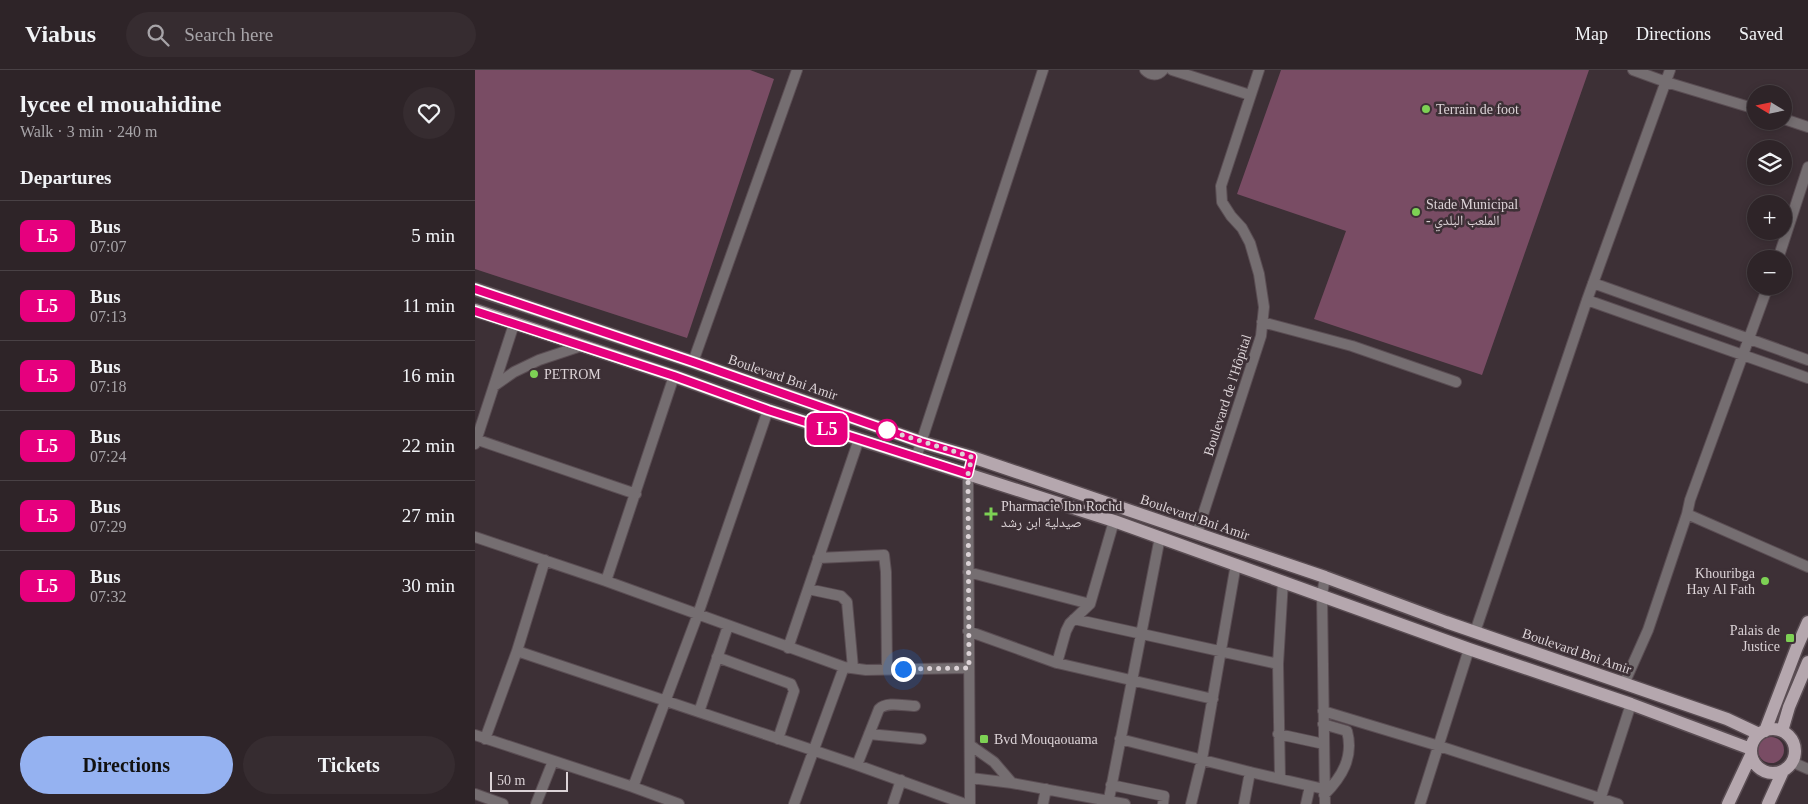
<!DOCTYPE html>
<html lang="en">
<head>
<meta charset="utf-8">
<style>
  body { margin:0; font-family:"Times New Roman","Noto Naskh Arabic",serif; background:#362c30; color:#f1f3f6; height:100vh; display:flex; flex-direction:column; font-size:19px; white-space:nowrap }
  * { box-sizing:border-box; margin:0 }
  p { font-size:16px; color:#a7a4a8 }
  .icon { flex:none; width:28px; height:28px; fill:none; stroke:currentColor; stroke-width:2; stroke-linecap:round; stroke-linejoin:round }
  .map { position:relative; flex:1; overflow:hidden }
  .panel { display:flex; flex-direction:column; background:#2e2428; width:475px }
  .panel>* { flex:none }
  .badge { padding:0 10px; border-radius:8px; font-size:18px; line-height:32px }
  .needle { width:32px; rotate:280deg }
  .controls { position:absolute; left:1272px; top:15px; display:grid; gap:10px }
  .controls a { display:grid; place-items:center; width:45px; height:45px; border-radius:50%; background:#2e2428; box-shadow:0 2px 8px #0003,0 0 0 1px #494145; font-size:25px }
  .scale { position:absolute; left:15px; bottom:12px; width:78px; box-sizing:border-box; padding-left:5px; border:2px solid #dcd3d7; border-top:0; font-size:14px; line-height:18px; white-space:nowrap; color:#dcd3d7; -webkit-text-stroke:4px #3d3036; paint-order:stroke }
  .you { position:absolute; width:25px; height:25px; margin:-12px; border:4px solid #fff; border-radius:50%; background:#1a73e8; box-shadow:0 0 0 8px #1a73e833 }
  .map>.badge { position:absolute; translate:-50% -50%; box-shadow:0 0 0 2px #fff }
  h2 { padding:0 20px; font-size:19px; line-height:45px }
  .round { display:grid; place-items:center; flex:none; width:52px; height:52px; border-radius:26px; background:#362c30 }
  .summary { display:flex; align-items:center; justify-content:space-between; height:85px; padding:0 20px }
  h1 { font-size:24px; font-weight:700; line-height:38px }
  .cta { display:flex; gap:10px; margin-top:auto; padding:10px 20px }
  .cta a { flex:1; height:58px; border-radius:30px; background:#95b2f1; color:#111; font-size:20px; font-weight:700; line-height:58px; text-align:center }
  .cta a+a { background:#362c30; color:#f1f3f6 }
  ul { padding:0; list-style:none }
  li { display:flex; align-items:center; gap:15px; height:70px; padding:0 20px; border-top:1px solid #494145 }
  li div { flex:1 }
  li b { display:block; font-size:19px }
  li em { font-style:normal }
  li .badge { min-width:55px; font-weight:700; text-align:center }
  header { display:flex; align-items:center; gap:30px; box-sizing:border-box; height:70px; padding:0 25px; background:#2e2428; border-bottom:1px solid #494145 }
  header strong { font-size:24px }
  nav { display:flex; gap:28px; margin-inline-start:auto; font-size:18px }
  .search { width:350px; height:45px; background:#362c30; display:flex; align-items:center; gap:12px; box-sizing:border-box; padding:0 18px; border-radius:28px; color:#a7a4a8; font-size:19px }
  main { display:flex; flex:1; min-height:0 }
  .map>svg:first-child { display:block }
</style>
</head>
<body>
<header>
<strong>Viabus</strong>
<div class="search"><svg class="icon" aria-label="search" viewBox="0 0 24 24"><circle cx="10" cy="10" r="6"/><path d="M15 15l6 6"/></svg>Search here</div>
<nav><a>Map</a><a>Directions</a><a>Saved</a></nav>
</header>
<main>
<section class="panel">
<div class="summary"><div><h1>lycee el mouahidine</h1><p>Walk · 3 min · 240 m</p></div><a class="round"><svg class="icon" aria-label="heart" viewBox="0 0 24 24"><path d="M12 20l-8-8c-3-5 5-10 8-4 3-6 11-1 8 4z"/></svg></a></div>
<h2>Departures</h2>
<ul>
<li><span class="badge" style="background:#e6007e;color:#fff">L5</span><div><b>Bus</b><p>07:07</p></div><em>5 min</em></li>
<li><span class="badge" style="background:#e6007e;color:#fff">L5</span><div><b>Bus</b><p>07:13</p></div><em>11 min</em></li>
<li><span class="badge" style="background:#e6007e;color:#fff">L5</span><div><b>Bus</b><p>07:18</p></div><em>16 min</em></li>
<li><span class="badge" style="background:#e6007e;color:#fff">L5</span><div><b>Bus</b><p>07:24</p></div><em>22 min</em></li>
<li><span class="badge" style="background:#e6007e;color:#fff">L5</span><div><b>Bus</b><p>07:29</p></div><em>27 min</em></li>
<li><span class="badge" style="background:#e6007e;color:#fff">L5</span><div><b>Bus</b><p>07:32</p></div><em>30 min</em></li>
</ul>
<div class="cta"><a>Directions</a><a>Tickets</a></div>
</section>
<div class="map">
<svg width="1333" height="734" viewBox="0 0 1333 734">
  <rect width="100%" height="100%" fill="#3d3036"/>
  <!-- green -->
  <path fill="#794c64" d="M0,0H275L299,9L212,268L0,199Z
    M806,0H1114L1007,305L839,249L871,161L762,124Z
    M1283 680a13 13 0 1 1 26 0a13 13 0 1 1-26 0Z"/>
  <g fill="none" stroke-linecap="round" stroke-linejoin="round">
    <defs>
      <path id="minor" d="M670,0C676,6 683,6 688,0
        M697,0L775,25
        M1158,0L1191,12L1281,39
        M1309,49L1333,57
        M1303,189L1333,97
        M1118,213L1333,290
        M1293,216L1215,430L1212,444L1333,497
        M1112,230L1333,308
        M787,252L877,276L981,312
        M218,292L322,0
        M19,316L39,302L64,290L106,276
        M0,369L161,424
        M0,374L39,254
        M441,388L568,0
        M722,463L786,266L789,237L784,204L775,173L767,158L756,146L747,132L746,116L784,0
        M0,467L131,511L369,597L391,600L493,598
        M343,488L409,485L411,502L412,599
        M493,502L615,534
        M131,511L199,306
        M333,519L366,526L372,532L378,598
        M599,549L803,594
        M493,561L582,593L738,629
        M1000,562L1112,230L1195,0
        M313,578L384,369
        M42,581L382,695L490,734
        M242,587L316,614L319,621L303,669
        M582,593L591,561L595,553L615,534L639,451
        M1149,614L1173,560L1212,444
        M848,641L964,676L1143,734
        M224,642L253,556
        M848,654L872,661C879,687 867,707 849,725
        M394,664L446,669
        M803,664L849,674
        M0,665L158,717L204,734
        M10,669L42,581L70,490
        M645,669L775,702L849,719
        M495,675L519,692L537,713
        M1317,692L1333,699
        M382,695L404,639C412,631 429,636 440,636
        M496,708L537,713L650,734
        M805,708L803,594L808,511
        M636,715L689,726L688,734
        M158,717L223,544L293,340
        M0,724L28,734
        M1124,733L1156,634
        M61,734L78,691
        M319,734L369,597
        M418,734L426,710
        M495,734L493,404L497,387
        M568,734L571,719
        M633,734L685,467
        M716,734L727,689L761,494
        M769,734L775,702
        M831,734L835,716
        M850,734L847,525L850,507
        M945,734L994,579"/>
      <path id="major" d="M0,219L218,292L446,372L497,387L850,507L971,552L1252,649L1284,664
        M0,240L199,306L293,340L639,451L994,579L1156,634L1276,679
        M1276 681a22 22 0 1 1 44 0a22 22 0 1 1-44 0Z
        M1290,661L1322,577L1333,552
        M1307,661L1314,637L1333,592
        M1253,734L1276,685
        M1293,734L1308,701"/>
    </defs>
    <!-- minor casing -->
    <use href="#minor" stroke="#5a4d53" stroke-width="12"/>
    <!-- major casing -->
    <use href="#major" stroke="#5a4d53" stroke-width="15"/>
    <!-- minor -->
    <use href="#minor" stroke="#756e71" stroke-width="10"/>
    <!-- major -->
    <use href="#major" stroke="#b5a7ae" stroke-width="12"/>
  </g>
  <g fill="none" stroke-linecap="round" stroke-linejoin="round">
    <defs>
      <path id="line" d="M0,219L218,292L446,372L497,387L493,404L293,340L199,306L0,241"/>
    </defs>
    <!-- line casing -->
    <use href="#line" stroke="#fff" stroke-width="11"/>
    <!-- line -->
    <use href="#line" stroke="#e6007e" stroke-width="8"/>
    <!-- walk -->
    <path stroke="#dcd3d7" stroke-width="5" stroke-dasharray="0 9" d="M412,360H411L497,387L493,404L494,598L428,599"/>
  </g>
  <!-- markers -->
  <g fill="#7dd154" stroke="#3d3036" stroke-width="2">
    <circle cx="951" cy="39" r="5"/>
    <circle cx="941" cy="142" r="5"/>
    <circle cx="59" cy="304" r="5"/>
    <path d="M513.5 436.5h5v5h5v5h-5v5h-5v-5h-5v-5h5z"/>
    <circle cx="1290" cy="511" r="5"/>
    <rect x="1310" y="563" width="10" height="10" rx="2.5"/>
    <rect x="504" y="664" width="10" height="10" rx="2.5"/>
  </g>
  <circle fill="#fff" stroke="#e6007e" stroke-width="2.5" cx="412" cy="360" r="10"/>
  <g text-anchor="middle" stroke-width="5" stroke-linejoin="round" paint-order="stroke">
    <!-- poi labels -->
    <g font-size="14" fill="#dcd3d7" stroke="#3d3036" text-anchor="start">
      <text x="961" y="44">Terrain de foot</text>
      <text x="951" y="139">Stade Municipal<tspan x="951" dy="16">- الملعب البلدي</tspan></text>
      <text x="69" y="309">PETROM</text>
      <text x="526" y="441">Pharmacie Ibn Rochd<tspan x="526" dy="16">صيدلية ابن رشد</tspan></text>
      <text x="1280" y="508" text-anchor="end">Khouribga<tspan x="1280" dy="16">Hay Al Fath</tspan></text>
      <text x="1305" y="565" text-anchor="end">Palais de<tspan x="1305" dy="16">Justice</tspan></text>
      <text x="519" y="674">Bvd Mouqaouama</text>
    </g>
    <!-- street labels -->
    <g font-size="14" fill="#dcd3d7" stroke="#3d3036">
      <text transform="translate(308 307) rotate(19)" y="5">Boulevard Bni Amir</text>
      <text transform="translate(752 325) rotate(-72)" y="5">Boulevard de l'Hôpital</text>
      <text transform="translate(720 447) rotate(19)" y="5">Boulevard Bni Amir</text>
      <text transform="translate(1102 581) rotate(19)" y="5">Boulevard Bni Amir</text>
    </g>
  </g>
</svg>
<div class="controls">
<a><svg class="needle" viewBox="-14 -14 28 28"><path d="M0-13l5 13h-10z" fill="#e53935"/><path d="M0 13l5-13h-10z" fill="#a7a4a8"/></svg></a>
<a><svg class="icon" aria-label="layers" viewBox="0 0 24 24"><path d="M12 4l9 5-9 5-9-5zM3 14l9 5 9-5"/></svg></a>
<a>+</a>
<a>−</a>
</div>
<div class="scale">50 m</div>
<div class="you" style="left:428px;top:599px"></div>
<b class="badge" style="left:352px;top:359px;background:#e6007e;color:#fff">L5</b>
</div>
</main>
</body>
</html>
